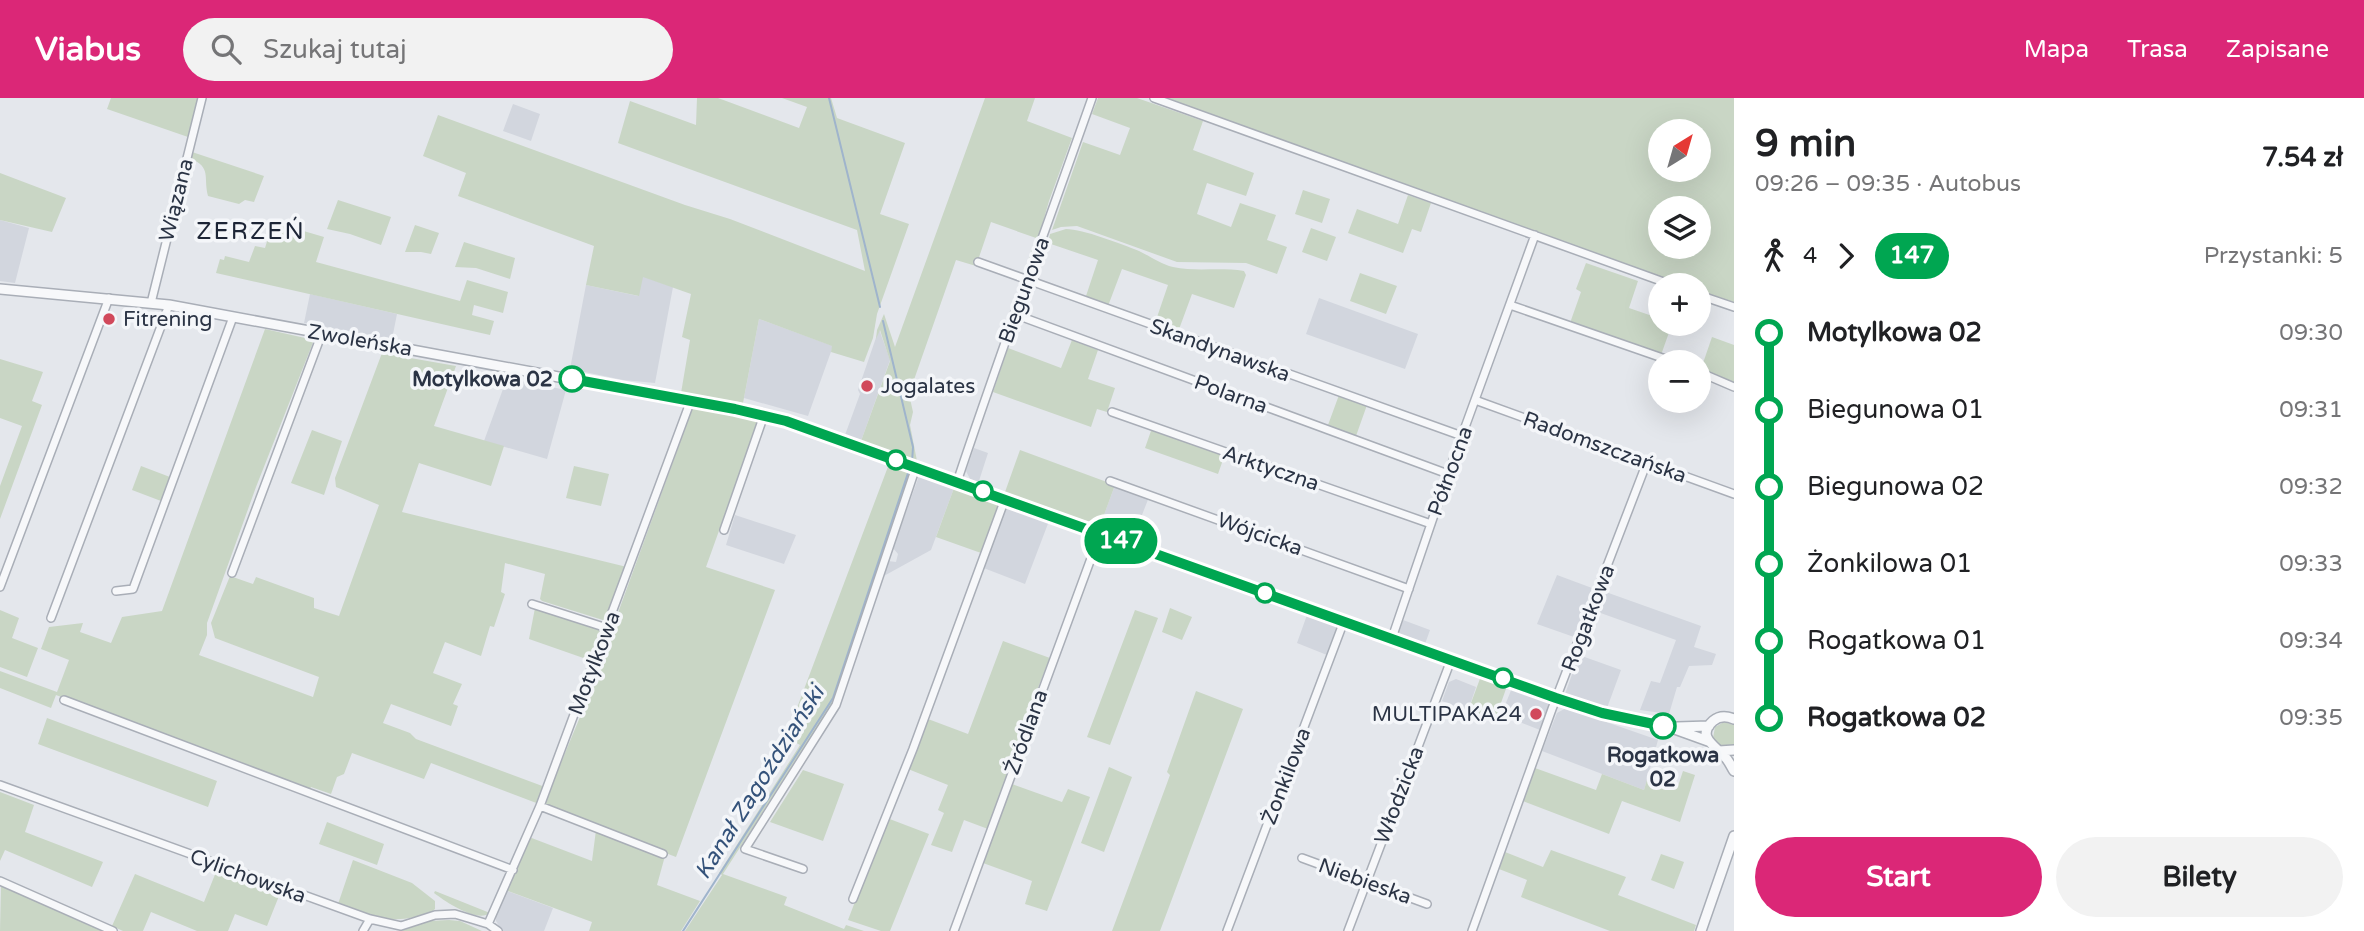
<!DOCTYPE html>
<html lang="pl">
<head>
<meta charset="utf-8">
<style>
  body { margin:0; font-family:"Varela Round",sans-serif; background:#f2f2f2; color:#202124; height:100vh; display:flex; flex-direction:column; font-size:26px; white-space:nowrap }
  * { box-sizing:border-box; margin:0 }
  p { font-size:23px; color:#757577 }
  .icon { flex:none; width:38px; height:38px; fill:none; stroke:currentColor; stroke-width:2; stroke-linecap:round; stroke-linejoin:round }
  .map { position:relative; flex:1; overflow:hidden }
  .details { display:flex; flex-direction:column; background:#fff; width:630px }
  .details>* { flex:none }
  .badge { padding:0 14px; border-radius:23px; font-size:24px; line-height:46px }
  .needle { width:46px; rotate:37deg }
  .controls { position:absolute; left:1648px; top:21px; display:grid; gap:14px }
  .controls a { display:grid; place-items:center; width:63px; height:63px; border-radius:50%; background:#fff; box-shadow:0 7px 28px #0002; font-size:35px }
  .map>.badge { position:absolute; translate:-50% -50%; box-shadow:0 0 0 4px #fff }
  .legs { display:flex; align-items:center; gap:10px; height:77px; padding:0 21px; font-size:23px }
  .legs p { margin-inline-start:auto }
  .overview { display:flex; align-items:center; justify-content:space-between; height:119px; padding:0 21px }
  h1 { font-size:38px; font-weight:700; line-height:52px }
  .button { display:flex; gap:14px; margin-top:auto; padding:14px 21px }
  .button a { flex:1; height:80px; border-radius:42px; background:#db2777; color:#fff; font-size:28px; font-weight:700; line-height:80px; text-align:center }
  .button a+a { background:#f2f2f2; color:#202124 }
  ul { padding:0 21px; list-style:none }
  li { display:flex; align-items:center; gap:24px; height:77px; font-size:26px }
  li i { display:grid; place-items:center; width:10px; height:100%; margin:0 9px; background:currentColor }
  li i::after { content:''; width:18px; height:18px; margin:-9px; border:5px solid; border-radius:50%; background:#fff }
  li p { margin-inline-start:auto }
  li:first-child i { background:linear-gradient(#0000 50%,currentColor 0) }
  li:last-child i { background:linear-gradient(currentColor 50%,#0000 0) }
  header { display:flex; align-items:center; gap:42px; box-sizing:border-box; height:98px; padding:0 35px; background:#db2777; color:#fff }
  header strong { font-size:33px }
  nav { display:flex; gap:38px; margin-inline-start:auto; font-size:24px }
  .search { width:490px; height:63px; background:#f2f2f2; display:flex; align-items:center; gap:18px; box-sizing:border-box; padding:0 24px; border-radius:38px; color:#757577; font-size:26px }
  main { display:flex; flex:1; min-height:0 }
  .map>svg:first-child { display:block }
</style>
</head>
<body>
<header>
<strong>Viabus</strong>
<div class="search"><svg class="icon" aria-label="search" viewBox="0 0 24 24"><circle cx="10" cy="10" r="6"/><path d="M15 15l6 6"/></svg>Szukaj tutaj</div>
<nav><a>Mapa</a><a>Trasa</a><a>Zapisane</a></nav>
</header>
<main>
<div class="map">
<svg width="1734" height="833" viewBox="0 0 1734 833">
  <rect width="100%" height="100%" fill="#e4e7ec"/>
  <!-- built -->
  <path fill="#d2d6de" d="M513,6L540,16L531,43L503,33Z
    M0,122L29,130L15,185L0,183Z
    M642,178L673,189L655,285L623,282L570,271L586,187L638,198Z
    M310,196L397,216L392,241L304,225Z
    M1319,200L1418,236L1405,271L1306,236Z
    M759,221L833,248L808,318L744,300Z
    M879,231L890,262L861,343L845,337L860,296L858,292Z
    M507,280L566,292L547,361L484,343Z
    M974,350L988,355L978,386L971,383L966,373Z
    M919,378L954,390L931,452L882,479L888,463L896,464L898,456L893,450Z
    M1115,387L1149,399L1133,440L1111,432V429L1101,425Z
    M1005,408L1049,423L1025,486L981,469Z
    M735,417L796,437L784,466L726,447Z
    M1557,477L1592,490L1574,539L1537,526Z
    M1603,493L1701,528L1694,549L1716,556L1712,567L1689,568L1680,589H1677L1669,616L1640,612L1651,583L1660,585L1676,542L1595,513Z
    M1307,517L1335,526L1337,529L1327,557L1297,545Z
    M1403,522L1430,532L1425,546L1398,536Z
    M1579,557L1621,572L1607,610L1565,596Z
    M1456,581L1476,589L1468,613L1442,603L1449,584Z
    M1512,590L1548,603L1549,608L1540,632L1501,617Z
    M1566,610L1658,642L1644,692L1542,653L1557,615Z
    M505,792L553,810L544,833H502L496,823V817Z"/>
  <!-- green -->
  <path fill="#c9d6c5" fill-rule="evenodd" d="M111,0H198L188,39L107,11Z
    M697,0H718L799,30L807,9L782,0H831L837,20L905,45L880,116L909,126L877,216L873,240L864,264L831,254L832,248L759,221L743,305L681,295L690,242L682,239L691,196L643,179L639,198L586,187L594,148L458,98L466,75L423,58L438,17L685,107L730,121L865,173L857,132L618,45L630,3L696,27Z
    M985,0H1035L1027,23L1072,40L1049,103L1033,159L1025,178L1019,176L1024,175L1036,140L991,124L976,168L956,162L909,296L913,314L910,327L917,363L861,343L890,263L880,232L876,241L877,232L884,216L895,249Z
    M1098,0H1137L1203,23L1193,52L1254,75L1246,98L1207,85L1197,116L1231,129L1240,105L1276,117L1267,142L1287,149L1277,176L1246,165L1177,164L1077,128L1061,129L1052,132L1083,44L1120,57L1130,30L1092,16Z
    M1167,0H1734V206L1699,194V187H1682ZM1661,33H1699V72H1661ZM1661,110H1699V149H1661Z
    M192,54L264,78L254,104L245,102L239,106L208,98C203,78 212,70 190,60Z
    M0,75L66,100L52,134L0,122Z
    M1303,92L1330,101L1322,125L1295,116Z
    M1408,97L1431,105L1421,134L1412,131L1403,155L1348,135L1357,111L1398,126Z
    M338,102L391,119L381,147L350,136L327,131Z
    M273,124L324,139L316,164L460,203L467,182L508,194L503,215L474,207L472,217L494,223L490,237L216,175L220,161L224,162L225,158L249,164L255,148L265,150Z
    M415,127L439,135L431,156L421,154H405Z
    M1311,130L1336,139L1327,163L1302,154Z
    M1066,131C1083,131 1121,146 1139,153C1150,158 1160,166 1173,169C1196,174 1220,169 1244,173L1246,177L1234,210L1192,196L1178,234L1155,225L1168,187L1122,171L1108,208L1085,201L1098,162L1048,145L1050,136Z
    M464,144L515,160L510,181L476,170L455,169Z
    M1586,165L1638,183L1629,210L1661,221V226H1672L1661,257L1570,225L1581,194L1576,191Z
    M1360,175L1397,188L1386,216L1350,203Z
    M265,231L314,242L256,389L207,525V537L199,557L313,599L319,579L215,540L211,525L230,478L253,486L256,479L314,500V510L339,518L379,407L336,389L335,380L382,255L456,268L434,328L504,348L491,388L419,365L402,414L627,469L606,523L542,503L540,501L545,476L505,465L501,494L505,496L494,529L490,528L481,558L445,544L433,575L462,586L453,606L458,608L451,628L391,606L383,625L410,635L416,641L545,689L539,706L431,665L424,681L352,655L344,676L337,679L331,696L311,689L309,693L56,597L51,610L0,590V573L57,594L69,562L41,551L49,529L83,525L80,534L111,545L122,519L162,513Z
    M1712,239L1734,247V287L1711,278L1701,271Z
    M1072,242L1098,252L1088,281L1115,290L1107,314L1097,311L1091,329L993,294L1008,250L1061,270Z
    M0,261L43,274L32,303L42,307L0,421V388L22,328L0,320Z
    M1339,297L1367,307L1356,338L1328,327Z
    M693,309L756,322L758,324L706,469L775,492L676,759L543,708L580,619Z
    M1152,330L1225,356L1218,376L1145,350Z
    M312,332L342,343L324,397L291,385Z
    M1020,352L1115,387L1100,428L1005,394Z
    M889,366L911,375L833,604L723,776L787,799L784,807L844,831L846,827L864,833H685L722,777L719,775L800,647L786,639Z
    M141,368L170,379L161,403L132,392Z
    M574,368L609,376L601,408L566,400Z
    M954,390L999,407L981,455L936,439Z
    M535,510L603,531L592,563L529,541Z
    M1170,510L1192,519L1182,542L1162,534Z
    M0,512L19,520L12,540L38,550L27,579L0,569Z
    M1135,512L1158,520L1110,647L1087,639Z
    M1003,543L1050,560L1031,607L988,731L964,722L952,754L931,747L944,715L938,712L948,687L908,671L928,621L968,636Z
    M1481,578L1507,588L1496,619L1491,621L1468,613Z
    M1196,593L1243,611L1160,833H1112L1166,688L1170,677L1167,674Z
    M47,620L217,683L208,709L38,646Z
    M1724,624L1734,627V646L1731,648H1720L1713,640L1715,629Z
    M1109,669L1132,679L1104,754L1081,745Z
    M1535,670L1596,692L1602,676L1644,692L1648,678L1670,683L1678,688L1683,673L1695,677L1680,724L1622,703L1609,736L1523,703Z
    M803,672L844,686L823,743L770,724Z
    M1012,686L1062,704L1068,691L1090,699L1047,813L1025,806L1032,783L983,765Z
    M0,694L34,707L25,734L103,764L92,789L5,752L0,763Z
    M887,720L929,736L890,833H881L848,822Z
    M327,724L384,746L377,767L319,746Z
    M596,732L665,758L657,787L700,803L681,833H589L592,824L505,792L515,771H517L529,739L592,763Z
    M1551,752L1626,779L1618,797L1696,827L1694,833H1610L1521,799L1527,782L1499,771L1505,754L1543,769Z
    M1661,756L1684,764L1674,791L1651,782Z
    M353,762L412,785L435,803V811C429,817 423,818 414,819C386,826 364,815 338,806Z
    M216,774L279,798L267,828L235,816L228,833H197L151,814L143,833H123L112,828L135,776L204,804Z
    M1,787L103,833H0Z
    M435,793L490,815C477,825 446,804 434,795Z
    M449,822L460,823L482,833H401L428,823Z"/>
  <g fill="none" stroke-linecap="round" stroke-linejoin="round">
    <!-- stream -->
    <path stroke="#9fb4cc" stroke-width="2" d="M829,0L880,209
      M883,223L913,349L912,364
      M683,833L833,600L909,372"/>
    <defs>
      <path id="minor" d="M1154,0L1672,187
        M978,164L1462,338
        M1699,197L1734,209
        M151,205L202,0
        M1510,207L1674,264
        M1014,216L1448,376
        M1699,274L1734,289
        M1475,302L1734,396
        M1112,314L1431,426
        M1110,383L1409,491
        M957,384C1000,255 1047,128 1092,0
        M724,432L764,317
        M232,475L322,235
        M0,489L109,200
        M116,493L133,491L233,219
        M532,506L607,530
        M51,520L169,207
        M1392,540L1448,376L1535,137
        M64,602L513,772
        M0,687L370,821L401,828L435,817L455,816L488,826L498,833
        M540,708L663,756
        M1302,760L1427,806
        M803,771L745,751L836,607L916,369
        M0,783L113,833
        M853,801L913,651L1005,401
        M488,826L540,708L691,302
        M363,833L370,821
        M954,833L1100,436
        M1227,833L1344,523
        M1348,833L1451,562
        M1472,833L1552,611L1647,364"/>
      <path id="tertiary" d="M0,191L169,207L764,317L848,345L1556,600L1602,615L1672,630L1708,643
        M1734,621C1727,618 1720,617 1713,623C1695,639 1717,649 1725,659C1729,663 1731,668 1734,673
        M1677,629L1709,628
        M1719,653L1734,652
        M1701,833L1734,738"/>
    </defs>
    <!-- minor casing -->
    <use href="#minor" stroke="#a9aeb7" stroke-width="10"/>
    <!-- tertiary casing -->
    <use href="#tertiary" stroke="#a9aeb7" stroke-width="12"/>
    <!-- minor -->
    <use href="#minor" stroke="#f7f8fa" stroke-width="7"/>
    <!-- tertiary -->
    <use href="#tertiary" stroke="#f7f8fa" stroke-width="9"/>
  </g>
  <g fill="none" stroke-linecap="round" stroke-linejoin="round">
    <defs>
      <path id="line-1" d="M572,281L735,311L786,323L1556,600L1602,615L1663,628"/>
    </defs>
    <!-- line-1 casing -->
    <use href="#line-1" stroke="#fff" stroke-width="16"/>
    <!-- line-1 -->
    <use href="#line-1" stroke="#00a651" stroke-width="10"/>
  </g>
  <!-- markers -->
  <g fill="#d1495b" stroke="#f4f6f9" stroke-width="2.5">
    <circle cx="109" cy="221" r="7"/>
    <circle cx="867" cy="288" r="7"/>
    <circle cx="1536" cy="616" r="7"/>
  </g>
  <g fill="#fff" stroke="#00a651" stroke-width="3.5">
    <circle cx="572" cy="281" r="12"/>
    <circle cx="896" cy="362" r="9"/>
    <circle cx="983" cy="393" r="9"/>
    <circle cx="1265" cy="495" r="9"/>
    <circle cx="1503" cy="580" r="9"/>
    <circle cx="1663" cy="628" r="12"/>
  </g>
  <g text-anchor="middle" stroke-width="7" stroke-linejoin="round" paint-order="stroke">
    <!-- street labels -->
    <g font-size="21" fill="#2b3445" stroke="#f4f6f9">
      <text transform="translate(176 102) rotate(-76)" y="7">Wiązana</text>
      <text transform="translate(1024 192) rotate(-70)" y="7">Biegunowa</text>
      <text transform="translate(360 242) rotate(10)" y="7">Zwoleńska</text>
      <text transform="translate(1220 252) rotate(20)" y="7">Skandynawska</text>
      <text transform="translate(1231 296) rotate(20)" y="7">Polarna</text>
      <text transform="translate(1605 349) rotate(20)" y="7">Radomszczańska</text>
      <text transform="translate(1271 370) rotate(19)" y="7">Arktyczna</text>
      <text transform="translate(1450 373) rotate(-70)" y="7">Północna</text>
      <text transform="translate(1260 436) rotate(20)" y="7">Wójcicka</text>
      <text transform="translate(1588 520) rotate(-69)" y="7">Rogatkowa</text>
      <text transform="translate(594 565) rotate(-69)" y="7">Motylkowa</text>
      <text transform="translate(1026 634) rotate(-70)" y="7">Źródlana</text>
      <text transform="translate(1286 678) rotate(-69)" y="7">Żonkilowa</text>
      <text transform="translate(1399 697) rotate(-69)" y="7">Włodzicka</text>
      <text transform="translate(248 778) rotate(20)" y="7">Cylichowska</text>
      <text transform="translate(1365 783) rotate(20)" y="7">Niebieska</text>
    </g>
    <!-- poi labels -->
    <g font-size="21" fill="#2b3445" stroke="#f4f6f9" text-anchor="start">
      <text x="123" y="228">Fitrening</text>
      <text x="881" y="295">Jogalates</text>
      <text x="1522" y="623" text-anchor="end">MULTIPAKA24</text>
    </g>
    <!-- stop labels -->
    <g font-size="21" font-weight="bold" fill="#2b3445" stroke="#f4f6f9" text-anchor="end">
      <text x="553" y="288">Motylkowa 02</text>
      <text x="1663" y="664" text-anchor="middle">Rogatkowa<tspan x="1663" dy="24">02</tspan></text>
    </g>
    <!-- water labels -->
    <g font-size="23" font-style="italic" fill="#34527a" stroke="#f4f6f9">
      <text transform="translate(759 684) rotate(-58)" y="8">Kanał Zagoździański</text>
    </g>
    <!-- quarter labels -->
    <g font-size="24" letter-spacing="2" fill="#1d2536" stroke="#f4f6f9">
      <text x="251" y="141">ZERZEŃ</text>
    </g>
  </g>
</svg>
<div class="controls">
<a><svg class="needle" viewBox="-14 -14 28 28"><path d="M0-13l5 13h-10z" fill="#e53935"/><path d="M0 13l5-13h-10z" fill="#757577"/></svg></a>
<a><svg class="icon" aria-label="layers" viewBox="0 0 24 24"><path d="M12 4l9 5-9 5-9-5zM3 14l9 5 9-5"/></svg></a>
<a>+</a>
<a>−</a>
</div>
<b class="badge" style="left:1121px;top:443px;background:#00a651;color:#fff">147</b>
</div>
<section class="details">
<div class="overview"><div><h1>9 min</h1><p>09:26 – 09:35 · Autobus</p></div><b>7.54 zł</b></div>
<div class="legs"><svg class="icon" aria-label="walk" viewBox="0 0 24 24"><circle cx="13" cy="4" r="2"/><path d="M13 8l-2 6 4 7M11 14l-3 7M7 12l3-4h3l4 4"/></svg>4<svg class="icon" aria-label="forward" viewBox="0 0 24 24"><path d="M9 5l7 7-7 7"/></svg><b class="badge" style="background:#00a651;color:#fff">147</b><p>Przystanki: 5</p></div>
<ul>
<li><i style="color:#00a651"></i><b>Motylkowa 02</b><p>09:30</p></li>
<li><i style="color:#00a651"></i><span>Biegunowa 01</span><p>09:31</p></li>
<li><i style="color:#00a651"></i><span>Biegunowa 02</span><p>09:32</p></li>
<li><i style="color:#00a651"></i><span>Żonkilowa 01</span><p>09:33</p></li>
<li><i style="color:#00a651"></i><span>Rogatkowa 01</span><p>09:34</p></li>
<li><i style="color:#00a651"></i><b>Rogatkowa 02</b><p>09:35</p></li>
</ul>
<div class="button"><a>Start</a><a>Bilety</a></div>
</section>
</main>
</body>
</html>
